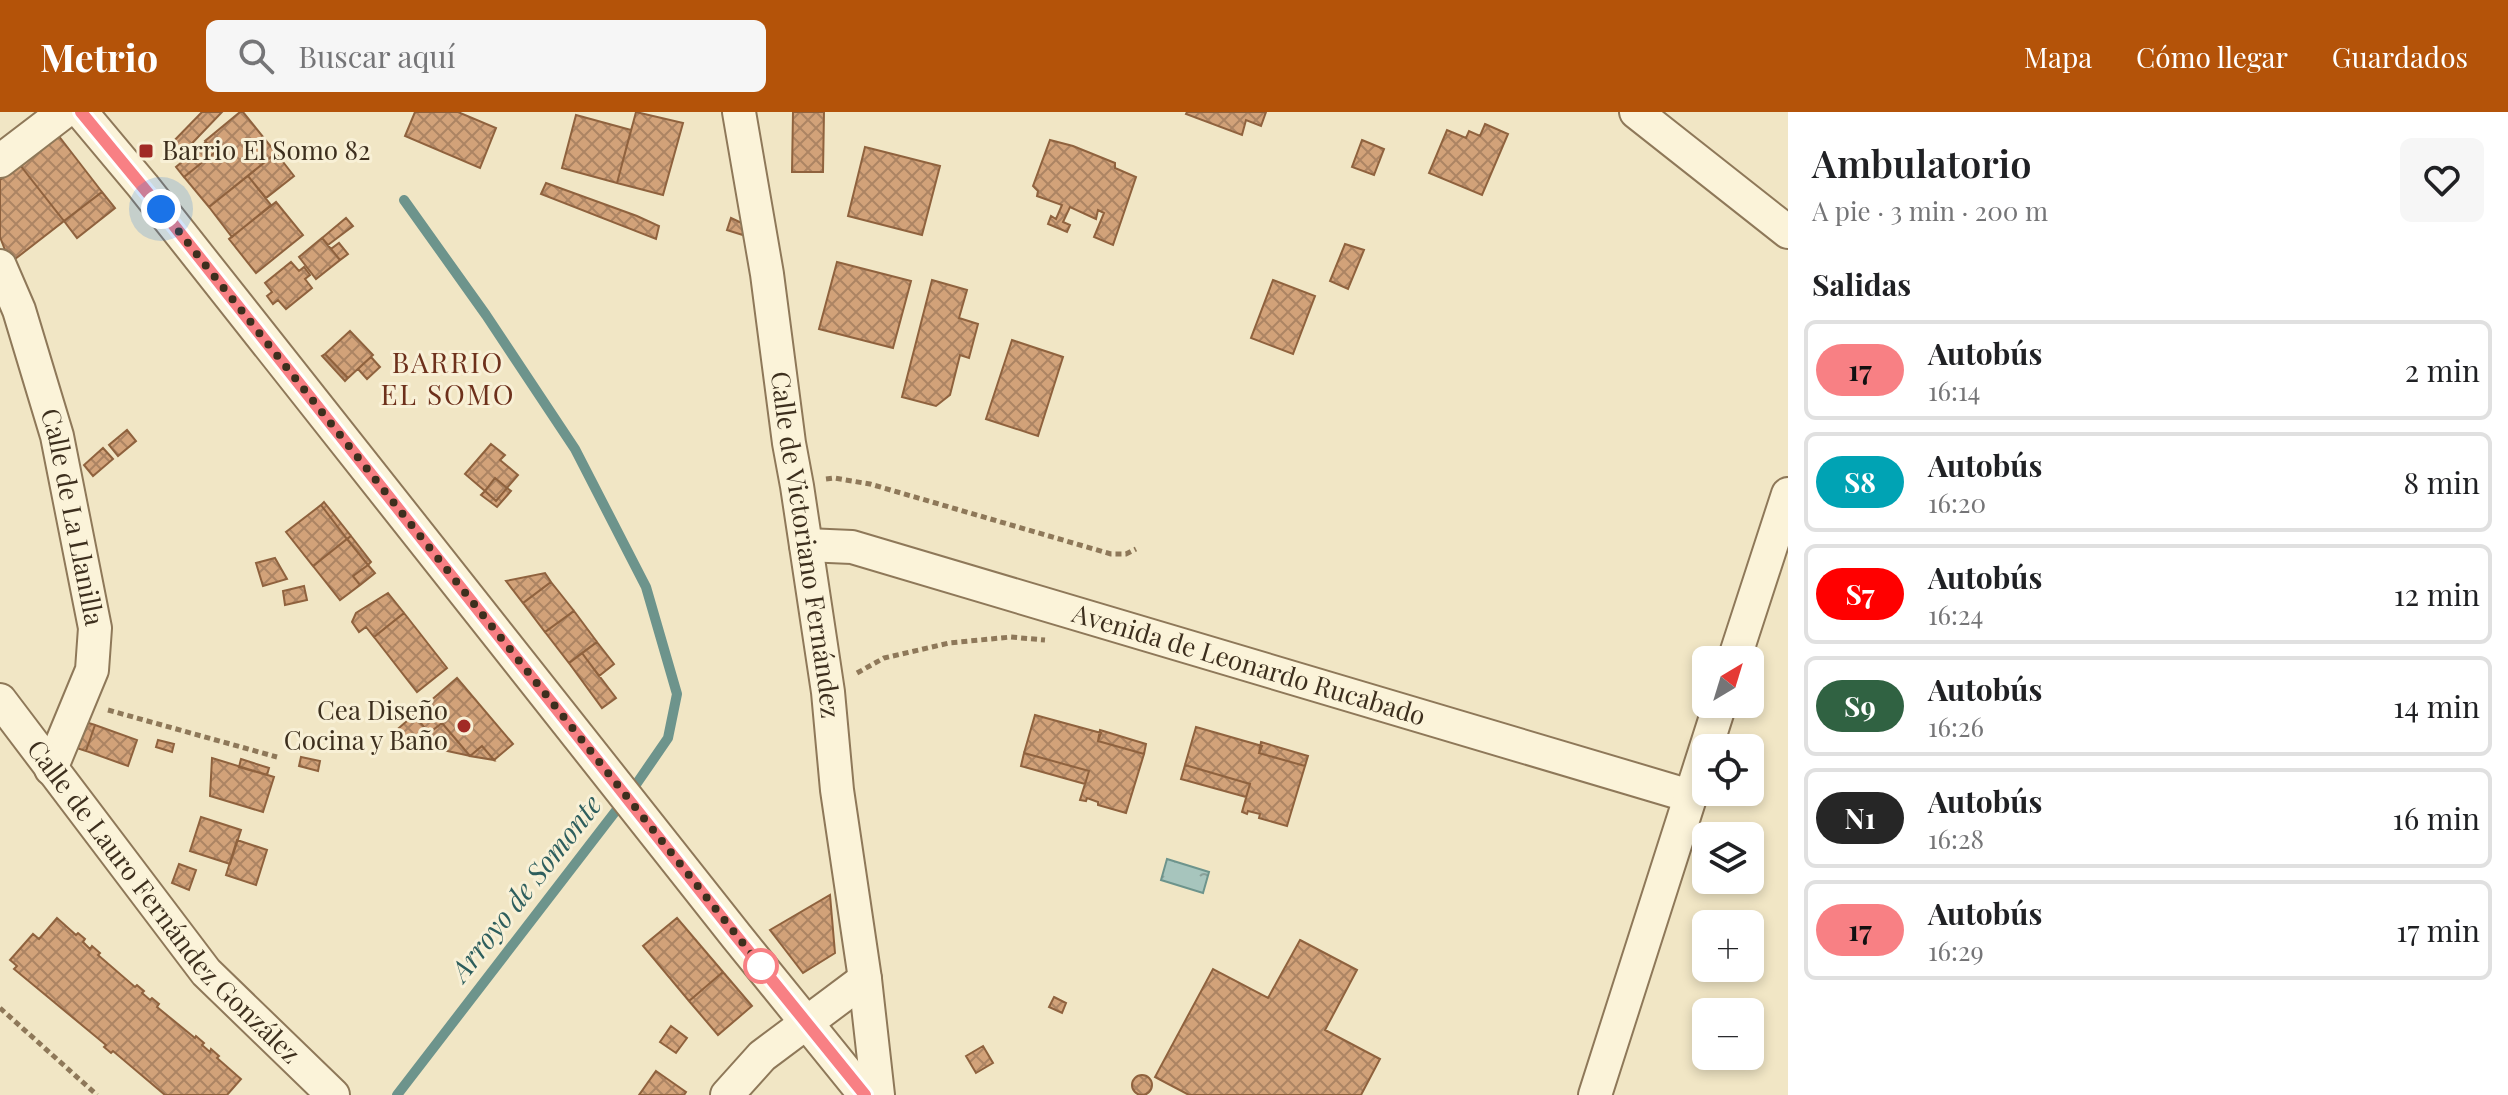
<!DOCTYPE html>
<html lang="es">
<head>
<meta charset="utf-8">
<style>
  body { margin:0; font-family:"Playfair Display",serif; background:#f6f6f6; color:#202124; height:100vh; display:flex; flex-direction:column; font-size:30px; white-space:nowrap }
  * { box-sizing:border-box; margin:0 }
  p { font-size:26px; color:#757577 }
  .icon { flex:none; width:44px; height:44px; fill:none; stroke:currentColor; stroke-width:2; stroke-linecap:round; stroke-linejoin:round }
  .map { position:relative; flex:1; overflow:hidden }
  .drawer { display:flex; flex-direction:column; background:#fff; width:720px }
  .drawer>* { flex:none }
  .badge { padding:0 16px; border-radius:26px; font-size:28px; line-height:52px }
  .needle { width:52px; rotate:38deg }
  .buttons { position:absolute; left:1692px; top:534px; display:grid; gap:16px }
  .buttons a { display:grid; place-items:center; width:72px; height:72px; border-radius:12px; background:#fff; box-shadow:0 4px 12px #0003; font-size:40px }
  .you { position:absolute; width:40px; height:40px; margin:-20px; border:6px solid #fff; border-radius:50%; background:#1a73e8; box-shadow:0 0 0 12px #1a73e833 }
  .map>.badge { position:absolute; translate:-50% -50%; box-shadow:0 0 0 4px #fff }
  h2 { padding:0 24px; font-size:30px; line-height:72px }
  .round { display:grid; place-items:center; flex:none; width:84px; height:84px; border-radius:12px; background:#f6f6f6 }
  .overview { display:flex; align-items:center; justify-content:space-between; height:136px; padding:0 24px }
  h1 { font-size:38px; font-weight:600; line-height:60px }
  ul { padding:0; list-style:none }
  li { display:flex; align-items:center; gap:24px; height:100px; margin:0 16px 12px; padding:0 8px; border:4px solid #e0e0e0; border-radius:12px }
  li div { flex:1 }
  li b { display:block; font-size:30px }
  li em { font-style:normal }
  li .badge { min-width:88px; font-weight:700; text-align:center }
  header { display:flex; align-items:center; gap:48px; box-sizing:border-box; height:112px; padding:0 40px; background:#b45309; color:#fff }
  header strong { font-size:38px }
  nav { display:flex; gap:44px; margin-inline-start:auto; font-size:28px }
  .search { width:560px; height:72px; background:#f6f6f6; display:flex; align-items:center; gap:20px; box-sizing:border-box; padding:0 28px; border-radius:12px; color:#757577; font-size:30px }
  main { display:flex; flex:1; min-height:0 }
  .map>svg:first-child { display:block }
</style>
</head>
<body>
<header>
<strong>Metrio</strong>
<div class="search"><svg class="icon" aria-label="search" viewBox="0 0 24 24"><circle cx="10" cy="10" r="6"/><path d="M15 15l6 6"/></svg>Buscar aquí</div>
<nav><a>Mapa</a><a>Cómo llegar</a><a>Guardados</a></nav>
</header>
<main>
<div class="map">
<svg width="1788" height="983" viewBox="0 0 1788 983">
  <defs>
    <pattern id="water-ripples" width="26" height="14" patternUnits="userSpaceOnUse" patternTransform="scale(2)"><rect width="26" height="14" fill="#a7c5bd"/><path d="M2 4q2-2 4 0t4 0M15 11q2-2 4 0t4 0" fill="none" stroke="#89a099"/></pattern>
    <pattern id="building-cross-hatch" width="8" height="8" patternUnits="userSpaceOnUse" patternTransform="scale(2)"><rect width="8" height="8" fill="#d2a279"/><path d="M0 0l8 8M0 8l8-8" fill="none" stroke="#ac8463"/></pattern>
  </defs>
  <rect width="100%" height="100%" fill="#f1e6c5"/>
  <!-- water -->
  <path fill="url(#water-ripples)" stroke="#6d948c" stroke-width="2" d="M1167,747L1209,760L1203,781L1161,768Z"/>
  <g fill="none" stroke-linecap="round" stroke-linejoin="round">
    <!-- stream -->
    <path stroke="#6d948c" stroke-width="10" d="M397,983L635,674L668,626L677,582L646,475L575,337L486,203L404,88"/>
  </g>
  <!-- building -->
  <path fill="url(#building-cross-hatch)" stroke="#8f623e" stroke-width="2" d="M202,0H222L177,47L166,37Z
    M240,0H243L276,41L209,95L184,65L214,41L205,29Z
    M415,0H458L496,16L480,56L405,24Z
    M636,0L683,11L663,83L617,71Z
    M793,0H824L823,60H792Z
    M1187,0H1266L1261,14L1246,8L1242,23L1186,2Z
    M576,3L631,18L617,71L562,56Z
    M1485,12L1508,22L1482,83L1429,61L1447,18L1466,26L1469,19L1480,24Z
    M58,23L102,80L64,109L20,53Z
    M1050,28L1073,34L1115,51V56L1136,65L1113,133L1094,125L1104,101L1098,98L1096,107L1070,95L1063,110L1070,113L1067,120L1048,112L1051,104L1056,107L1062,93L1037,84L1038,79L1033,74Z
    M1362,28L1384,37L1374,63L1352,55Z
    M206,30L214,41L184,65L176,55Z
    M865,35L940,54L922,123L848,104Z
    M276,41L294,64L266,86L248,64Z
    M20,53L64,109L10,151L0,125V68Z
    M248,64L271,93L232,125L209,95Z
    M546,71L637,104L659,114L656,127L541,82Z
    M102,80L115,96L77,126L64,109Z
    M276,90L303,123L256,161L229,127Z
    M346,106L353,114L328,133L322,126Z
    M731,106L746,113L749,125L727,118Z
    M322,126L340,148L316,167L299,145Z
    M339,131L348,142L340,148L331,137Z
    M1345,132L1364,138L1348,177L1330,169Z
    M291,150L299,159L304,155L310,163L305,167L312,176L286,197L278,188L273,192L267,184L272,180L265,171Z
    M837,150L911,169L893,236L819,217Z
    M932,168L967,178L959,206L978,212L969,246L960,243L950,283L936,294L902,285Z
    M1273,168L1315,184L1293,242L1251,226Z
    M350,219L373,243L348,266L325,242Z
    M1012,228L1063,245L1038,324L986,307Z
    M325,242L348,266L345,269L322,244Z
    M371,245L380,255L367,267L358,257Z
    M127,318L136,329L118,344L109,333Z
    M491,332L505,343L500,348L518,363L507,376L495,366L485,379L465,362Z
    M103,336L113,347L93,364L84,353Z
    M495,366L507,376L496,389L485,379Z
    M507,376L511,379L497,395L481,383L485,379L496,389Z
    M324,390L351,424L347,427L321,393Z
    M321,393L347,427L313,454L286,420Z
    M351,424L371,450L368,453L347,427Z
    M347,427L368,453L353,464L360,473L340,488L313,454Z
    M275,446L287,467L263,474L256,451Z
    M368,453L375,461L360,473L353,464Z
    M545,461L551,470L523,491L506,469Z
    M551,470L574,499L545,520L523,491Z
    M304,474L307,488L285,493L283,479Z
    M388,481L404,501L374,525L366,515L359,520L352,510L356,501Z
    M574,499L597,530L569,551L545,520Z
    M404,501L447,556L417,580L374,525Z
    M597,530L614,552L599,564L582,541Z
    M582,541L616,586L602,596L569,551Z
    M457,566L513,632L494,648L482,634L470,644L442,611L429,621L414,603Z
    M414,603L429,621L414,634L403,633L393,621Z
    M1035,603L1101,621L1098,629L1144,642L1126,701L1098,693V690L1087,686L1086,689L1080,688L1089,659L1024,641Z
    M82,609L95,613L86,639L70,634Z
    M442,611L470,644L443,638L429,621Z
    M95,613L137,628L128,654L86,639Z
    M1196,615L1262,634L1259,641L1305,654L1287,714L1259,706L1260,702L1248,699L1247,702L1242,700L1250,672L1185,653Z
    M1100,618L1146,632L1144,642L1098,629Z
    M158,628L174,632L172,640L156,635Z
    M1261,630L1308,644L1305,654L1259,641Z
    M482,634L494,648L470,644Z
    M1024,641L1089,659L1085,672L1021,654Z
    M301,645L320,649L318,659L299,654Z
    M212,646L274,665L263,700L210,684Z
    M241,647L269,656L267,663L239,655Z
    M1185,653L1250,672L1246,685L1181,667Z
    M201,705L241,718L230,752L190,739Z
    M237,728L267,738L256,773L226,763Z
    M179,752L196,758L189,778L172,771Z
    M830,783L835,841L803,861L770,818Z
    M57,806L76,823L78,821L85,827L83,830L90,837L92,834L100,841L98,843L135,875L137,873L144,879L142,881L150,888L152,886L159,892L157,895L195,926L196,924L204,931L202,933L210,940L211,937L219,944L217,946L241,967L227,983H165L113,939L111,941L104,935L106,933L14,857L17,854L10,848L33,822L39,827Z
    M677,806L723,860L689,889L643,834Z
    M1300,828L1357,858L1325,918L1380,947L1361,983H1189L1155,965L1213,857L1268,886Z
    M723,860L752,894L718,923L689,889Z
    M1054,885L1066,891L1062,901L1049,895Z
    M671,914L687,926L676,941L660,930Z
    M983,934L993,951L976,961L966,944Z
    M656,959L686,980L684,983H639Z
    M1132 973a10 10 0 1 1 20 0a10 10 0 1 1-20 0Z"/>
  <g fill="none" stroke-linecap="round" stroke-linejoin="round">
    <defs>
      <g id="street">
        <path d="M81,0L143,74L737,825L865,983"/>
        <path id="s1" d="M739,0L767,162L789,331L797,374L828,580L837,678L865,867L878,983"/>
        <path d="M1636,0L1788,120"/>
        <path d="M0,49L64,0"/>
        <path id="s2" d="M0,154L19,198L57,324L95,516L92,558L51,657"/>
        <path id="s3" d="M806,433L852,435L1690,684"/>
        <path d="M1734,548L1788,382"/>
        <path id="s4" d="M0,588L206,860L333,983"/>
        <path d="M727,983L762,944L865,867"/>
        <path d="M1595,983L1720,592"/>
      </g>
    </defs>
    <!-- street casing -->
    <use href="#street" stroke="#8e7859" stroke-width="36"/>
    <!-- path -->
    <path stroke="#8e7859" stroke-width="5" stroke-dasharray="6 4" stroke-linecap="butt" d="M826,367L834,366L870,372L1111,442H1126L1136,437
      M857,561L884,546L949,531L1011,525L1045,528
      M108,598L277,645
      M0,896L97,983"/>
    <!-- street -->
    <use href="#street" stroke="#fbf3d9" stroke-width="32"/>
  </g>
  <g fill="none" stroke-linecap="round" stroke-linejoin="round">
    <defs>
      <path id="line" d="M81,0L161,97L737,825L865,983"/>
    </defs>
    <!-- line casing -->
    <use href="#line" stroke="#fff" stroke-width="18"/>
    <!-- line -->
    <use href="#line" stroke="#f88084" stroke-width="12"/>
    <!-- walk -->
    <path stroke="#3d2f1e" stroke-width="8" stroke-dasharray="0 14.4" d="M161,97L761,854"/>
  </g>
  <!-- markers -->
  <g fill="#a12a25" stroke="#f8f0d6" stroke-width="3">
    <rect x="138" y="31" width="16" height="16" rx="4"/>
    <circle cx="464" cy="614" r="8"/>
  </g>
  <circle fill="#fff" stroke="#f88084" stroke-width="4" cx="761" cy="854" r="16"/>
  <g text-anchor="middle" stroke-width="6" stroke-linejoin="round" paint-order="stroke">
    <!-- poi labels -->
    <g font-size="26" fill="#3d2f1e" stroke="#f8f0d6" text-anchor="start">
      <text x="162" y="48">Barrio El Somo 82</text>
      <text x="448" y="608" text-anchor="end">Cea Diseño<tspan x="448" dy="30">Cocina y Baño</tspan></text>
    </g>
    <!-- street labels -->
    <g font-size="26" fill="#3d2f1e" stroke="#f8f0d6">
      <text dy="9" stroke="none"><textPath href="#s2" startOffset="262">Calle de La Llanilla</textPath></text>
      <text dy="9" stroke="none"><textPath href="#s1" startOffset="438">Calle de Victoriano Fernández</textPath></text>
      <text dy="9" stroke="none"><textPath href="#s3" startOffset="460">Avenida de Leonardo Rucabado</textPath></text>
      <text dy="9" stroke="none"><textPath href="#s4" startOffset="260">Calle de Lauro Fernández González</textPath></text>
    </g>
    <!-- neighbourhood labels -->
    <g font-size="28" letter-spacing="2" fill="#6d301b" stroke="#f8f0d6">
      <text x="448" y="261">BARRIO<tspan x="448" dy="32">EL SOMO</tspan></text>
    </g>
    <!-- water labels -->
    <g font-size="28" font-style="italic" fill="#2d5e5d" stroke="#f8f0d6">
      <text transform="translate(526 776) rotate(-52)" y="10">Arroyo de Somonte</text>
    </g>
  </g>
</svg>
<div class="buttons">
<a><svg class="needle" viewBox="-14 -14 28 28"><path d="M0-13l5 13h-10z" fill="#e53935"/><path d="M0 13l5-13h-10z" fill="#757577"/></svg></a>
<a><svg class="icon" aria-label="locate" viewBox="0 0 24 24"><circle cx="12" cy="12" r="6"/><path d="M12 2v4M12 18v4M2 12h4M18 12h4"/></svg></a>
<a><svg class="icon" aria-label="layers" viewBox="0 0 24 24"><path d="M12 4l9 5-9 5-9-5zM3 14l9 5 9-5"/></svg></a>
<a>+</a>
<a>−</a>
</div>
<div class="you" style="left:161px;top:97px"></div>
</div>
<section class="drawer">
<div class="overview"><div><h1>Ambulatorio</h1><p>A pie · 3 min · 200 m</p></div><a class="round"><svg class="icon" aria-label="heart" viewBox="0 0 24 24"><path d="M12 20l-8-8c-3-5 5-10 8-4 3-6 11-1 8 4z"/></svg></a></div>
<h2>Salidas</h2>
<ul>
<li><span class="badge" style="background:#f88084;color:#111">17</span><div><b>Autobús</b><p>16:14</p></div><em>2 min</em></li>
<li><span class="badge" style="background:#00a3b4;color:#fff">S8</span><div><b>Autobús</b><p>16:20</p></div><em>8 min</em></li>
<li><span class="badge" style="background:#f00;color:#fff">S7</span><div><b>Autobús</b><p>16:24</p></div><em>12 min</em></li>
<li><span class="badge" style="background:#306242;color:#fff">S9</span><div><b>Autobús</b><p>16:26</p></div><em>14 min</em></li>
<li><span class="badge" style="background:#262626;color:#fff">N1</span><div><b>Autobús</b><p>16:28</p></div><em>16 min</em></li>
<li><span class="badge" style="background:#f88084;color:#111">17</span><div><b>Autobús</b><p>16:29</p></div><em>17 min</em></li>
</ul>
</section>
</main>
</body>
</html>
